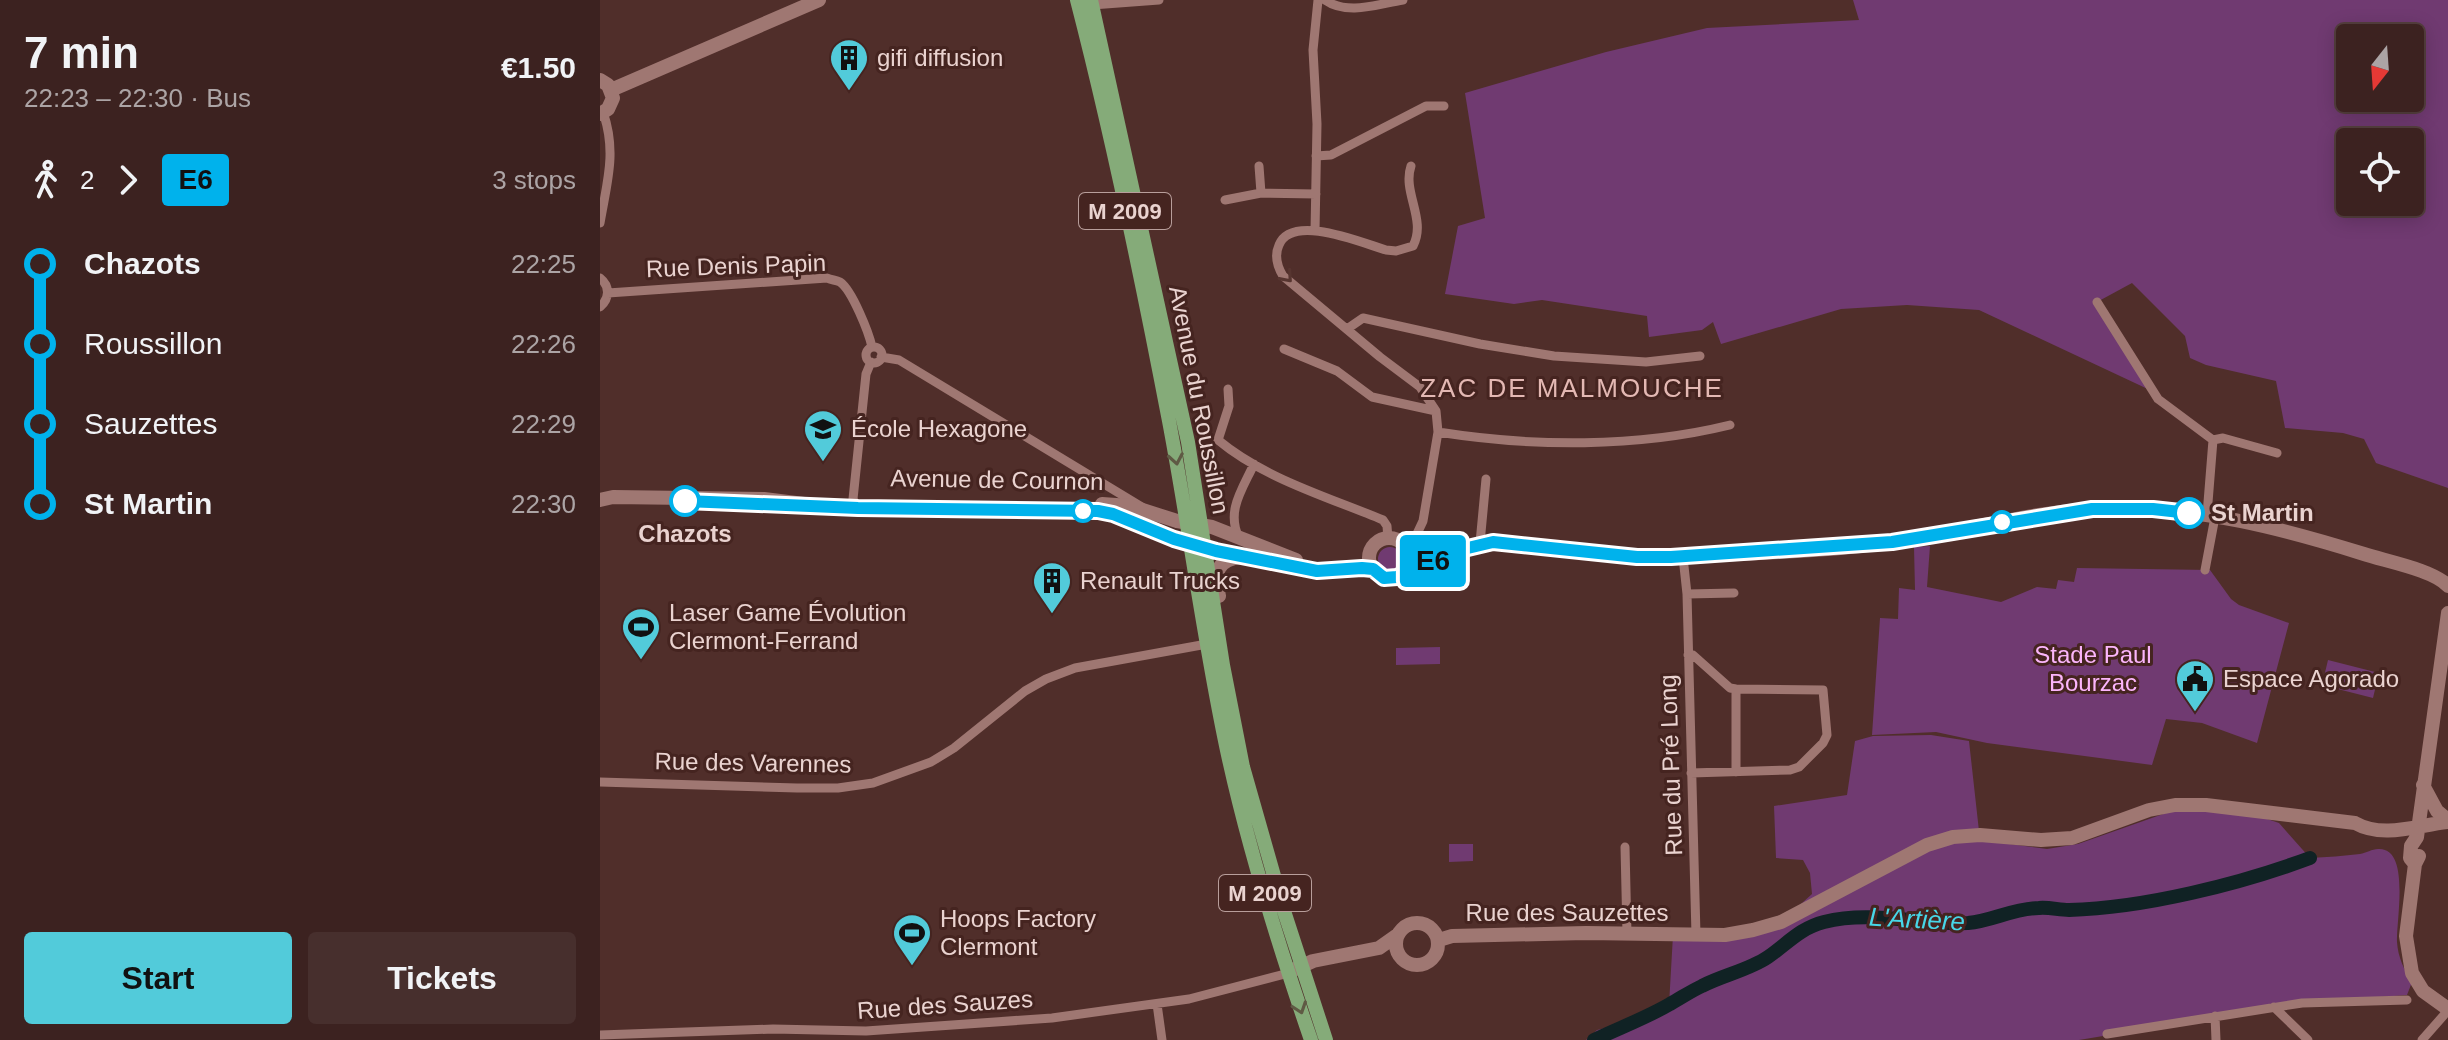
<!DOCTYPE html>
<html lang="en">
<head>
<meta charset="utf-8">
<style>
  body { margin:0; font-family:Arial,sans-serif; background:#472f2d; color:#f1f3f6; height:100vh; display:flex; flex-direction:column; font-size:30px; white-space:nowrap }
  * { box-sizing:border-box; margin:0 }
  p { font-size:26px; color:#aca4a5 }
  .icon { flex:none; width:44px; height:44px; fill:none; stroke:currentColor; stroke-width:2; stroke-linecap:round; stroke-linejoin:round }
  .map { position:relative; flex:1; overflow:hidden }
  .panel { display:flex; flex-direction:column; background:#3c2220; width:600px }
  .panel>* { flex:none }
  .badge { padding:0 16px; border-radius:6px; font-size:28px; line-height:52px }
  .needle { width:52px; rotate:197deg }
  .fabs { position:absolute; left:1736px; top:24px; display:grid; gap:16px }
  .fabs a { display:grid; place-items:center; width:88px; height:88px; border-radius:8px; background:#3c2220; box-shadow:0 4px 20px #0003,0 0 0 2px #553f3e; font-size:40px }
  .map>.badge { position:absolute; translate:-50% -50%; box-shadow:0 0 0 4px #fff }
  .legs { display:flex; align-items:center; gap:12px; height:88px; padding:0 24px; font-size:26px }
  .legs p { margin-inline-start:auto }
  .summary { display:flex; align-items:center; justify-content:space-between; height:136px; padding:0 24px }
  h1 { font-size:44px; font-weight:700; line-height:60px }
  .action { display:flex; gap:16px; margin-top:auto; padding:16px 24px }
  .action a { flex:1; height:92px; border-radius:8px; background:#52cbda; color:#111; font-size:32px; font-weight:700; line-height:92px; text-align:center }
  .action a+a { background:#472f2d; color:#f1f3f6 }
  ul { padding:0 24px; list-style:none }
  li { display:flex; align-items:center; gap:28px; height:80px; font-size:30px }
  li i { display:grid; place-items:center; width:12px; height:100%; margin:0 10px; background:currentColor }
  li i::after { content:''; width:20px; height:20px; margin:-10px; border:6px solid; border-radius:50%; background:#3c2220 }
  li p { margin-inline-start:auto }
  li:first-child i { background:linear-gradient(#0000 50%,currentColor 0) }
  li:last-child i { background:linear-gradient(currentColor 50%,#0000 0) }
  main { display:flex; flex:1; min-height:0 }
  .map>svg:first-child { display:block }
</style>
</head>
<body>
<main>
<section class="panel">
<div class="summary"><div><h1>7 min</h1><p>22:23 – 22:30 · Bus</p></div><b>€1.50</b></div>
<div class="legs"><svg class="icon" aria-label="walk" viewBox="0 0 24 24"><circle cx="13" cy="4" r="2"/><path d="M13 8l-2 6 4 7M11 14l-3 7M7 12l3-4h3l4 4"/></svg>2<svg class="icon" aria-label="forward" viewBox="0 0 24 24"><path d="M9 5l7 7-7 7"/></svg><b class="badge" style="background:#00b2ec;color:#111">E6</b><p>3 stops</p></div>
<ul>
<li><i style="color:#00b2ec"></i><b>Chazots</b><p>22:25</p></li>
<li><i style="color:#00b2ec"></i><span>Roussillon</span><p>22:26</p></li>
<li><i style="color:#00b2ec"></i><span>Sauzettes</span><p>22:29</p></li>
<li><i style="color:#00b2ec"></i><b>St Martin</b><p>22:30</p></li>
</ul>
<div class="action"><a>Start</a><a>Tickets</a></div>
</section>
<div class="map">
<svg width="1848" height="1040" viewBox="0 0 1848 1040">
  <rect width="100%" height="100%" fill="#502e2a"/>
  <!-- green -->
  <path fill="#703a71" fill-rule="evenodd" d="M1253,0H1848V488L1776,463L1764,439L1743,433L1685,428L1676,381L1606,365L1590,358L1585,336L1532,283L1497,302L1552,391L1379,310L1307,305L1241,309L1121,344L1113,322L1102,330L1049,337L1047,316L942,300L914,304L845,294L858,226L885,218L865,93L1006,52L1107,28L1259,20ZM1750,38H1810V98H1750ZM1750,142H1810V202H1750Z
    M1330,546L1327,587L1401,602L1437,587L1456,589L1458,580L1474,582L1477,568L1610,570L1631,599L1639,605L1689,623L1657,743L1602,723L1566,719L1552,765L1387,743L1336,732L1272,735L1280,618L1298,619L1299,588L1315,590L1314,547Z
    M778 559a12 12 0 1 1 24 0a12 12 0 1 1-24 0Z
    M840,647V664L796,665V648Z
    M1728,660L1779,673L1773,698L1722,685Z
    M1331,735L1369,741L1380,840L1447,849L1478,844L1566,813L1606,805L1638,809L1679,823L1710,858C1727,857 1744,856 1760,854C1766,853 1772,849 1778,849C1811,847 1796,921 1797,942C1798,957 1804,970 1812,982L1807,995L1702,1003L1479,1040H986L997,1030L1036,1021L1069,1005L1073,935L1181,922L1212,894L1210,873L1203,860L1176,858L1174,806L1247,795L1255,741L1273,736Z
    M849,844H873V861L849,862Z"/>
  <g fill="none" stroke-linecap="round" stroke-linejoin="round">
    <!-- river -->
    <path stroke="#102224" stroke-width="14" d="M994,1040C1019,1028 1046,1018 1070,1004C1081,998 1091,991 1102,986C1123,975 1149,970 1168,957C1187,944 1200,928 1224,922C1272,910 1319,925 1368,923C1392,921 1414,908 1439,908C1449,907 1459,910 1469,910C1544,908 1640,884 1710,858"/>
    <!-- street -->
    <path stroke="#9f7772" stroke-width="9" d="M725,0C748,16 778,4 803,0
      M492,5L559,0
      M716,156L731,155L826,106H844
      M659,166L661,193
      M625,200L661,193L716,194
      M0,223C7,182 17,152 3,112
      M715,231L717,124L713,50L718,0
      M0,278C10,286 10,298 0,307
      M8,293L227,278C231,280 236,280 240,282C252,290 269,333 272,347
      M1497,302L1558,399L1613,440L1607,515
      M747,329L763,318L880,344L954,356L1046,362L1100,356
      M266 355a8 8 0 1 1 16 0a8 8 0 1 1-16 0Z
      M684,349L737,371L772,397L836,411
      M281,357L299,360L542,507
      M628,389L629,406L618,440C665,479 728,497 783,520L787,526L788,539
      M838,432C933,447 1036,448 1130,425
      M1613,440L1623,438L1677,453
      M258,508L253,499L266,374L271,362
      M639,538C626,511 642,490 654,464
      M880,543L886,479
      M805,546L815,538L823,521L838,432L836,411L820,387L780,357L683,276C677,266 674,256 679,245C692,213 762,243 786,250L796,251L813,246C827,220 802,192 811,166
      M1083,557L1087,594L1096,935
      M1605,570L1615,517
      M1087,594L1134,593
      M1088,655H1093L1130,688L1136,689L1223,690L1227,735L1223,743L1199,767L1190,770L1091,773
      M1136,689V772
      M0,782L197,788H238L273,783L331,762L354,748L425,691L446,679L475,668L607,644
      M1025,847L1027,934
      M557,1004L562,1040
      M1674,1007L1708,1040
      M1615,1016L1616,1040
      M1507,1034L1702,1003L1807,1000
      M0,1035L173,1029L266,1031L452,1018L589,999L689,973
      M1822,1040L1844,1015L1847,1008"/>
    <!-- secondary -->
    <path stroke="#9f7772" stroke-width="14" d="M0,80L8,85L13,98L8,109L0,114
      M11,90L219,0
      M0,500L13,497L164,499L228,507L498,511L513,514L574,539L616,551L717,571L773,569
      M502,504L530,506L577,521L612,527L696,560
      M769 558a20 20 0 1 1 40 0a20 20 0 1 1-40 0Z
      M804,572L865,547L893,542L1037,557H1071C1143,553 1223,552 1294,542C1367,531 1440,509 1515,508C1600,507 1684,529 1764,554C1785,561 1834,570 1848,586
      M619,596C614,573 616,560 641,557
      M1823,785L1837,811L1848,820
      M1819,856L1815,864L1806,936L1812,973L1823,991L1848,1009
      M1815,864L1810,858L1811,846L1817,837L1848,613
      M796 944a21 21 0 1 1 42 0a21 21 0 1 1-42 0Z
      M839,940L852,936L986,933L1125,935L1153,930L1181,922L1327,845L1353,837L1380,835L1441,840L1472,838L1549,810L1575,805H1606L1755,823C1783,839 1818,825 1848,822
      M693,970L713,961L779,948L796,936"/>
    <!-- primary -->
    <path stroke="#85ab79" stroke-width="14" d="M477,0C513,139 542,280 569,421C590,532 604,644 628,755C649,851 679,947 711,1040
      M491,0L588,442L623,665L643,767L684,911L726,1040"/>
  </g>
  <!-- one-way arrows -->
  <defs><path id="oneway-chevron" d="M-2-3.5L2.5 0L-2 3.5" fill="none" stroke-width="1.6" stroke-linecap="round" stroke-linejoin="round" transform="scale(2)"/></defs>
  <use stroke="#573530" href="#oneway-chevron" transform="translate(687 277) rotate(49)"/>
  <g stroke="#5f5a44">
    <use href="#oneway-chevron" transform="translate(576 459) rotate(80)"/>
    <use href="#oneway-chevron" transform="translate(700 1008) rotate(71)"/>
  </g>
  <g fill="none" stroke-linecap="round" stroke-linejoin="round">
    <defs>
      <path id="line-1" d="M85,501L258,508L498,511L513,514L574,539L616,551L717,571L762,568L773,569L784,578L797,577L851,552L893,542L1037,557H1071L1292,542L1492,509H1553L1589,513"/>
    </defs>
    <!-- line-1 casing -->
    <use href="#line-1" stroke="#fff" stroke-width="18"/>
    <!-- line-1 -->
    <use href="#line-1" stroke="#00b2ec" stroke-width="12"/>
  </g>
  <!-- icons -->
  <defs>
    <symbol id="building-pin" viewBox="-11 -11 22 30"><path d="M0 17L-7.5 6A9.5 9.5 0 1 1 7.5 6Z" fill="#52cbda" stroke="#452420"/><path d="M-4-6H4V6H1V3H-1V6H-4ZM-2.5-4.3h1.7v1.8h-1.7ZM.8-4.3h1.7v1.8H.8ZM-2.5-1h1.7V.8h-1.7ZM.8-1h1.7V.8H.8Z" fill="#111"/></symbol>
    <symbol id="university-pin" viewBox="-11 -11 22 30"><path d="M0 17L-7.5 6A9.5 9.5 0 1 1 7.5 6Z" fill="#52cbda" stroke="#452420"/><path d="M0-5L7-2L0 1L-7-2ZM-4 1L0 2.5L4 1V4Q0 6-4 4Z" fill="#111"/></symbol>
    <symbol id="stadium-pin" viewBox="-11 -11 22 30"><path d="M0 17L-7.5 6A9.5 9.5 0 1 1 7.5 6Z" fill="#52cbda" stroke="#452420"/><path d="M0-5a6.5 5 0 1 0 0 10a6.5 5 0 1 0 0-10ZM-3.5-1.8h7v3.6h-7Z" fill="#111"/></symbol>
    <symbol id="civic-pin" viewBox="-11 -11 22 30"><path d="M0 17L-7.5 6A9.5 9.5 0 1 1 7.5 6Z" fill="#52cbda" stroke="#452420"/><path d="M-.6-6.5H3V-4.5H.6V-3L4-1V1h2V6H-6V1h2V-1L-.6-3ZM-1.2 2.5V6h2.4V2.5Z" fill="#111"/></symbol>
  </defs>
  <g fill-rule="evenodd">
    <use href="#building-pin" x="227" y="36" width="44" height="60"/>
    <use href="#university-pin" x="201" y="407" width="44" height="60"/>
    <use href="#building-pin" x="430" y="559" width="44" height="60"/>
    <use href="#stadium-pin" x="19" y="605" width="44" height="60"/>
    <use href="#civic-pin" x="1573" y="657" width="44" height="60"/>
    <use href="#stadium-pin" x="290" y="911" width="44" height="60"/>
  </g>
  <!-- markers -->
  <g fill="#fff" stroke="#00b2ec" stroke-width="4">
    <circle cx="85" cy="501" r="14"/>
    <circle cx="483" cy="511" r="10"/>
    <circle cx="1589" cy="513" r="14"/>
    <circle cx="1402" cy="522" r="10"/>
  </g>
  <g text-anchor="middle" stroke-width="6" stroke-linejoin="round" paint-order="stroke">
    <!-- shield labels -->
    <g fill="#452420" stroke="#b89e9b" stroke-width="2">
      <rect x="479" y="193" width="92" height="36" rx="6"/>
      <rect x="619" y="875" width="92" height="36" rx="6"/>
    </g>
    <g font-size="22" font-weight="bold" fill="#ead3d0">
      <text x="525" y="219">M 2009</text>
      <text x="665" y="901">M 2009</text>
    </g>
    <!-- poi labels -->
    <g font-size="24" fill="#ead3d0" stroke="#452420" text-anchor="start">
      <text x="277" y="66">gifi diffusion</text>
      <text x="251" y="437">École Hexagone</text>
      <text x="480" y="589">Renault Trucks</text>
      <text x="69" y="621">Laser Game Évolution<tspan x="69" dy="28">Clermont-Ferrand</tspan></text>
      <text x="1623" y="687">Espace Agorado</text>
      <text x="340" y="927">Hoops Factory<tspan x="340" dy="28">Clermont</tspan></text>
    </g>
    <!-- street labels -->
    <g font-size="24" fill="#ead3d0" stroke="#452420">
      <text transform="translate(136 266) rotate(-2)" y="8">Rue Denis Papin</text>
      <text transform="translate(599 400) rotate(79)" y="8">Avenue du Roussillon</text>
      <text transform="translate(397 480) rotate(1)" y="8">Avenue de Cournon</text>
      <text transform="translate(153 763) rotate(1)" y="8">Rue des Varennes</text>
      <text transform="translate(1071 765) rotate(-92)" y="8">Rue du Pré Long</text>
      <text x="967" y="921">Rue des Sauzettes</text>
      <text transform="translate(345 1005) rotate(-4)" y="8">Rue des Sauzes</text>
    </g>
    <!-- stop labels -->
    <g font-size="24" font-weight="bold" fill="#ead3d0" stroke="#452420" text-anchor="start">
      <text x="1611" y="521">St Martin</text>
      <text x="85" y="542" text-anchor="middle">Chazots</text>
    </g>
    <!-- park labels -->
    <g font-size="24" fill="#fbb5fb" stroke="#452420">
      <text x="1493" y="663">Stade Paul<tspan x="1493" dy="28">Bourzac</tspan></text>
    </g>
    <!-- neighbourhood labels -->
    <g font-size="26" letter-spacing="2" fill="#e3b8b3" stroke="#452420">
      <text x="972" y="397">ZAC DE MALMOUCHE</text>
    </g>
    <!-- water labels -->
    <g font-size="26" font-style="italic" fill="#47d7e8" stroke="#452420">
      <text transform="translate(1317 919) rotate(3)" y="9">L'Artière</text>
    </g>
  </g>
</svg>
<div class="fabs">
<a><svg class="needle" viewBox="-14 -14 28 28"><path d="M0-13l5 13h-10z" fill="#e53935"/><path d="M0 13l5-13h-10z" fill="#aca4a5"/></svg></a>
<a><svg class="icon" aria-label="locate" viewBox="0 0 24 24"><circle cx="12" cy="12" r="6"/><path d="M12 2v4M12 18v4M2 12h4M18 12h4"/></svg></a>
</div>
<b class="badge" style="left:833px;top:561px;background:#00b2ec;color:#111">E6</b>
</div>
</main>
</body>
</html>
